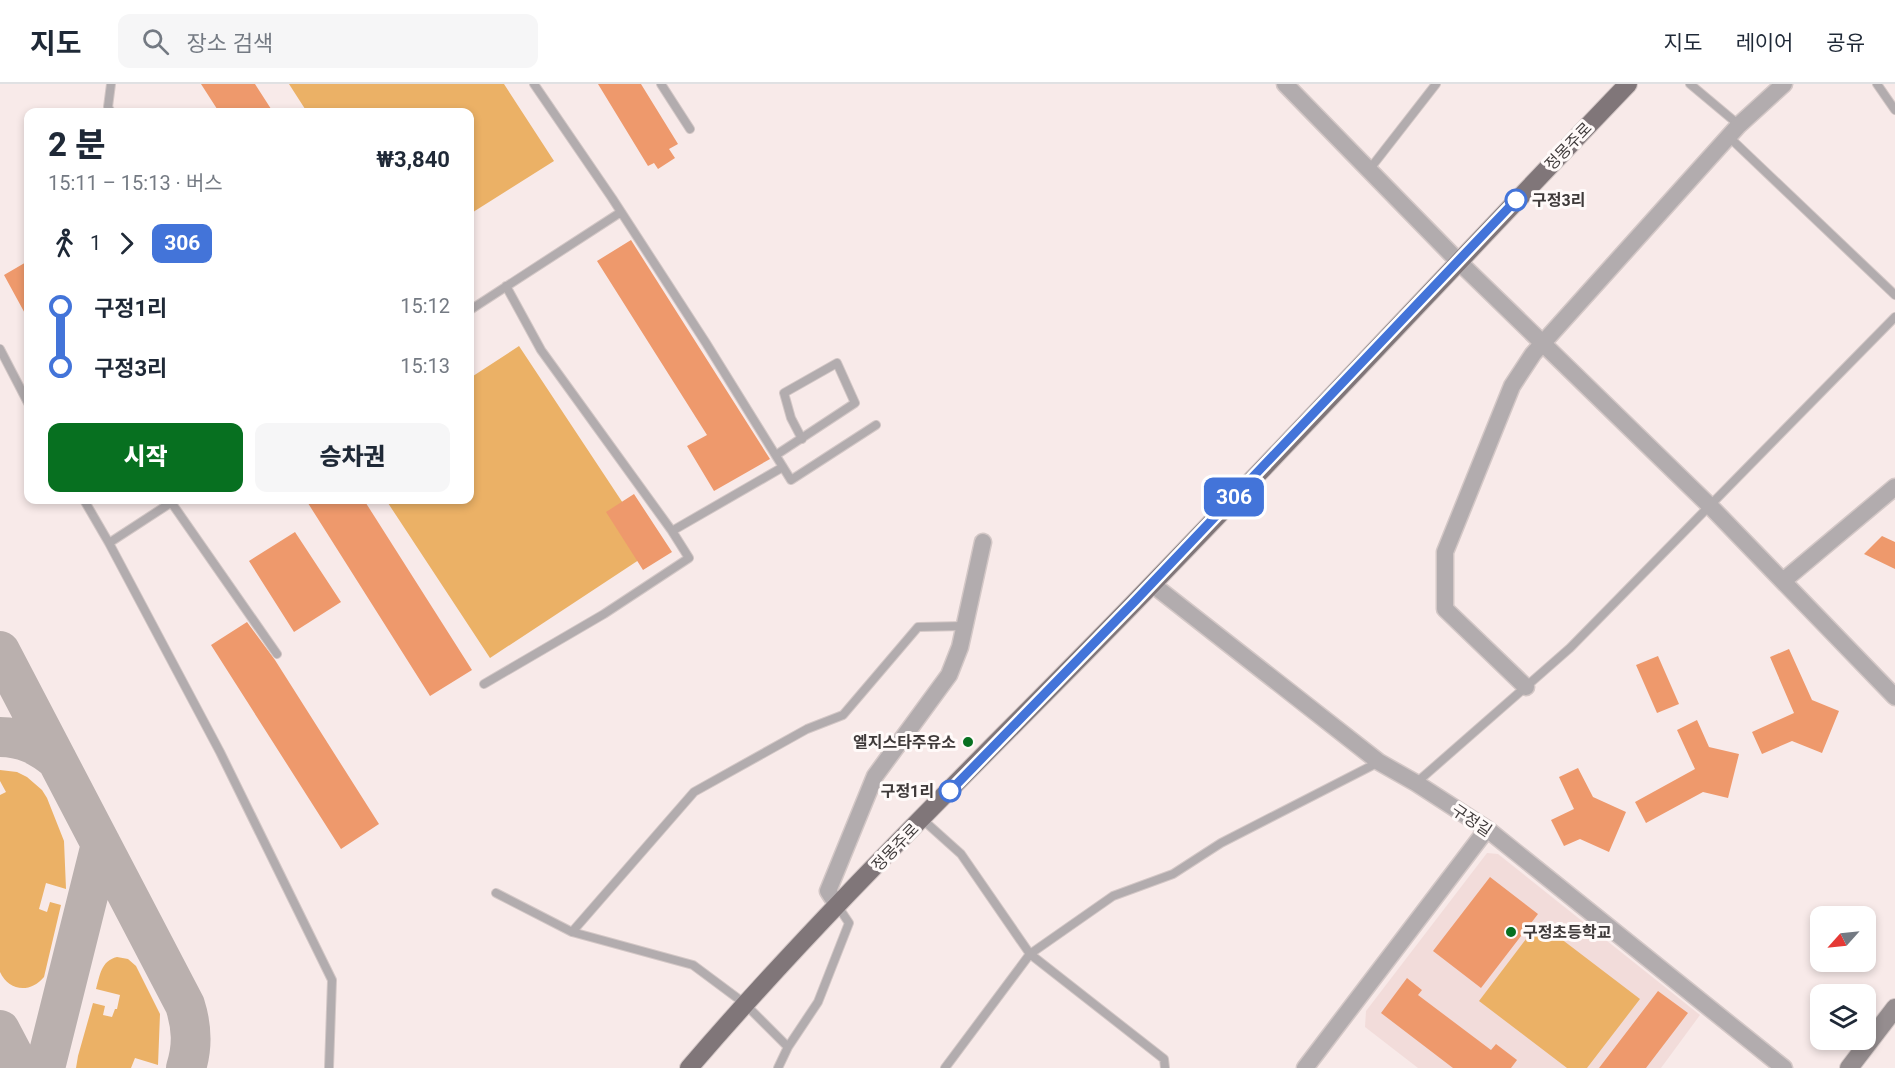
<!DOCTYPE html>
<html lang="ko">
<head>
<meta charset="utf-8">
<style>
  body { margin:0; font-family:Roboto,"Noto Sans KR",sans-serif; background:#f6f6f7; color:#1f2937; height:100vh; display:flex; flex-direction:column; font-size:22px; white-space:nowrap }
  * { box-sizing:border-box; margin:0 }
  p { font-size:20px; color:#747a83 }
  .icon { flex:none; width:33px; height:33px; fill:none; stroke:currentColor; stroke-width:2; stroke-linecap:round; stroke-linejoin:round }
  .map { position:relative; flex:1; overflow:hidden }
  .drawer { position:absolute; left:24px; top:24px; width:450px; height:396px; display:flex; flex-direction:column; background:#fff; border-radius:12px; box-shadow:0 3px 9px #0003 }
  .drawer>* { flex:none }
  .badge { padding:0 12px; border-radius:9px; font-size:21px; line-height:39px }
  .needle { width:39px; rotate:243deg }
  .buttons { position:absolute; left:1810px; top:822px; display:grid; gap:12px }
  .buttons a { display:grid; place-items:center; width:66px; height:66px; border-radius:12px; background:#fff; box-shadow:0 3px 9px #0003; font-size:30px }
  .map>.badge { position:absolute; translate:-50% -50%; box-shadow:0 0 0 3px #fff }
  .legs { display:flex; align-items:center; gap:9px; height:66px; padding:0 24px; font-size:20px }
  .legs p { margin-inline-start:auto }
  .overview { display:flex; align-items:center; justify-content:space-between; height:102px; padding:0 24px }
  h1 { font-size:33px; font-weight:800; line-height:45px }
  .button { display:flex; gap:12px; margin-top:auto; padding:12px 24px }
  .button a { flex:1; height:69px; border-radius:12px; background:#077020; color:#fff; font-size:24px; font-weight:800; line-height:69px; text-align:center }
  .button a+a { background:#f6f6f7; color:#1f2937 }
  ul { padding:0 24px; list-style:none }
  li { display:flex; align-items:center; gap:21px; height:60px; font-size:22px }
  li i { display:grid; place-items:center; width:9px; height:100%; margin:0 8px; background:currentColor }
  li i::after { content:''; width:15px; height:15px; margin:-8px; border:4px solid; border-radius:50%; background:#fff }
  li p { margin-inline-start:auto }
  li:first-child i { background:linear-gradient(#0000 50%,currentColor 0) }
  li:last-child i { background:linear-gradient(currentColor 50%,#0000 0) }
  header { display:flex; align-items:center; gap:36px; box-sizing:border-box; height:84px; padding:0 30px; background:#fff; border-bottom:2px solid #e0e1e3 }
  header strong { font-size:28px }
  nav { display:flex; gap:33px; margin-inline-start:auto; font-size:21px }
  .search { width:420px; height:54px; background:#f6f6f7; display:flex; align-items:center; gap:15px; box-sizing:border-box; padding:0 21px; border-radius:12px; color:#747a83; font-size:22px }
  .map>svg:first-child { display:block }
</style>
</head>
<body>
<header>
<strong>지도</strong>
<div class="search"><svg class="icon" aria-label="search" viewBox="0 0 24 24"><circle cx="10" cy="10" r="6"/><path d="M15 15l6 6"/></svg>장소 검색</div>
<nav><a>지도</a><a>레이어</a><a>공유</a></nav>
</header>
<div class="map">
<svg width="1895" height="984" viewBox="0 0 1895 984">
  <rect width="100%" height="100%" fill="#f8eae9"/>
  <!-- built -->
  <path fill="#f2dcda" d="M1487,769L1498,770L1700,931L1661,984H1418L1365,943L1366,927Z"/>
  <!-- green -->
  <path fill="#ebb166" d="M289,0H504L554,77L470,130V28H307Z
    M519,262L654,466L490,574L386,416H470V294Z
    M0,686L17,688L27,693L42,706L47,714L64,757L66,805L46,799L39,825L47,828L50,818L61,821L44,893C31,909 9,908 0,888V711L6,708L0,697Z
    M1539,838L1640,915L1587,984H1567L1479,917Z
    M117,873L128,875L136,882L160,930L158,981L135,974L131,984H76L78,972L93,919L105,922L103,931L112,933L115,925H117L120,911L96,905C100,891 101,877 117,873Z"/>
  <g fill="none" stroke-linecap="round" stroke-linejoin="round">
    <!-- taxiway -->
    <path stroke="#bab0ae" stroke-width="40" d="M0,567L185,921C192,943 193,962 186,984
      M0,653C23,653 40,662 57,676
      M0,946L20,984
      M45,984L101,760"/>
  </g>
  <!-- building -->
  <path fill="#ee996c" d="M201,0H255L273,28H219Z
    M598,0H641L678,60L669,65L675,74L658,85L654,79L648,82Z
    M631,156L770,375L714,407L687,362L707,351L597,177Z
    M28,177V235L4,191Z
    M634,410L672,468L643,486L606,428Z
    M306,416H364L472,586L430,612Z
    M295,448L341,518L294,548L249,477Z
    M1882,452L1895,458V485L1864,470Z
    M247,538L275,576L379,740L341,765L211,561Z
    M1789,565L1812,616L1839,627L1822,669L1792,657L1762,670L1752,648L1794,629L1770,573Z
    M1658,572L1679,620L1657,629L1636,581Z
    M1697,636L1709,663L1739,670L1728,714L1703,708L1646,739L1635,718L1695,685L1677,646Z
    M1578,684L1593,713L1626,728L1609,768L1580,755L1564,762L1551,736L1574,725L1559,693Z
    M1490,793L1538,830L1481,904L1433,867Z
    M1407,894L1422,906L1418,911L1491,966L1496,960L1517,976L1511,984H1453L1381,929Z
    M1658,907L1688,929L1646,984H1599Z"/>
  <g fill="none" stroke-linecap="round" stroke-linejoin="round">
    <defs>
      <path id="lane" d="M534,0L612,114L706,259L791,396L876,341
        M661,0L690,45
        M1690,0L1739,41
        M1877,0L1895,26
        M111,28L108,23L111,0
        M1729,53L1895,211
        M1369,86L1436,0
        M470,226L621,128
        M0,265L28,319
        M776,371L855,319L837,279L784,309L791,334L802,355
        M84,416L109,459L175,416
        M171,418L277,570
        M672,447L783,383
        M109,459L220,668L332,896L329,984
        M484,600L604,530L689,474L672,447L541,266L506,202
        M1416,699L1570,564L1895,233
        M922,735L961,770L1030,870L1164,975L1165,984
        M496,809L572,848L693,881L744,919L788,963
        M572,848L694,708L807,645L843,631L918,543L964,542
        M778,984L788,963L818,918L849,839L837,821
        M945,984L1030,870L1113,812L1173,790L1221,759L1379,678"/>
      <path id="street" d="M1285,0L1458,177L1710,422L1895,613
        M1783,497L1895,403
        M1152,500L1379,678L1416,699L1487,745L1784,984
        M1526,603L1445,525V468L1512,302L1533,270L1739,41L1784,0
        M837,821L828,807L875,692L949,591L960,563L983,458
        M1305,984L1487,745"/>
      <path id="secondary" d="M1849,984L1895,924"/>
      <path id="primary" d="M689,984C828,822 984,673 1133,520C1300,348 1462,173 1628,0"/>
    </defs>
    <!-- lane casing -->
    <use href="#lane" stroke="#d3c7c6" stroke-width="10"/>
    <!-- street casing -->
    <use href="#street" stroke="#d3c7c6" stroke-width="19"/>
    <!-- secondary casing -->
    <use href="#secondary" stroke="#d3c7c6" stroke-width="20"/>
    <!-- primary casing -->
    <use href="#primary" stroke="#d3c7c6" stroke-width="20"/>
    <!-- lane -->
    <use href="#lane" stroke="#b2acae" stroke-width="8"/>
    <!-- street -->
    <use href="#street" stroke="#b2acae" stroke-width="16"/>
    <!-- secondary -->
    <use href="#secondary" stroke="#958d8f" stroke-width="18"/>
    <!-- primary -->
    <use href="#primary" stroke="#807679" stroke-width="18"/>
  </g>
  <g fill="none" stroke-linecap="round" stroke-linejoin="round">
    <defs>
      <path id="line-1" d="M950,707L1135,517L1516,116"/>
    </defs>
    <!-- line-1 casing -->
    <use href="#line-1" stroke="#fff" stroke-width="14"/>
    <!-- line-1 -->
    <use href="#line-1" stroke="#4374d9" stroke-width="9"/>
  </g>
  <!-- markers -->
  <g fill="#fff" stroke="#4374d9" stroke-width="3">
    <circle cx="1516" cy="116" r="10"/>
    <circle cx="950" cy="707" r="10"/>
  </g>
  <g fill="#077020" stroke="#fffaf9" stroke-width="2">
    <circle cx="968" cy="658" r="6"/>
    <circle cx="1511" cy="848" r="6"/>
  </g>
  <g text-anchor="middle" stroke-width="6" stroke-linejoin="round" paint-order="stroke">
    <!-- street labels -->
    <g font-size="16" fill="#3f3a3a" stroke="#fffaf9">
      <text transform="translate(1568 62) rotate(-46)" y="6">정몽주로</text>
      <text transform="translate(1472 736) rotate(34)" y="6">구정길</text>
      <text transform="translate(895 763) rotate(-46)" y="6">정몽주로</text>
    </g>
    <!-- stop labels -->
    <g font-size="16" font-weight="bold" fill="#3f3a3a" stroke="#fffaf9" text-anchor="start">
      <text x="1532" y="122">구정3리</text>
      <text x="934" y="713" text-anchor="end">구정1리</text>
    </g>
    <!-- poi labels -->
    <g font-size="16" font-weight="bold" fill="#3f3a3a" stroke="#fffaf9" text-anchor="end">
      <text x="956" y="664">엘지스타주유소</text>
      <text x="1523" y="854" text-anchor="start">구정초등학교</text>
    </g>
  </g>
</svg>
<div class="buttons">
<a><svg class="needle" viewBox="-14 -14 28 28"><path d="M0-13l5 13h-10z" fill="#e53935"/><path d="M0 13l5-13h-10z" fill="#747a83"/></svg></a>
<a><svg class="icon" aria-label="layers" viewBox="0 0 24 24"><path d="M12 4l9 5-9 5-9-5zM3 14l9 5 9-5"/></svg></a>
</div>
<b class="badge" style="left:1234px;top:413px;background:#4374d9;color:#fff">306</b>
<section class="drawer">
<div class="overview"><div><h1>2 분</h1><p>15:11 – 15:13 · 버스</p></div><b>₩3,840</b></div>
<div class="legs"><svg class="icon" aria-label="walk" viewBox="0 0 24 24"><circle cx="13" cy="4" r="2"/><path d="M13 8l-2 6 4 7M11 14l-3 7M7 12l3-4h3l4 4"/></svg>1<svg class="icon" aria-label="forward" viewBox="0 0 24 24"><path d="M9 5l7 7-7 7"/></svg><b class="badge" style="background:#4374d9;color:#fff">306</b></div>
<ul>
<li><i style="color:#4374d9"></i><b>구정1리</b><p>15:12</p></li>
<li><i style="color:#4374d9"></i><b>구정3리</b><p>15:13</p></li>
</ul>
<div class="button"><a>시작</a><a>승차권</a></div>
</section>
</div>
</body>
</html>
